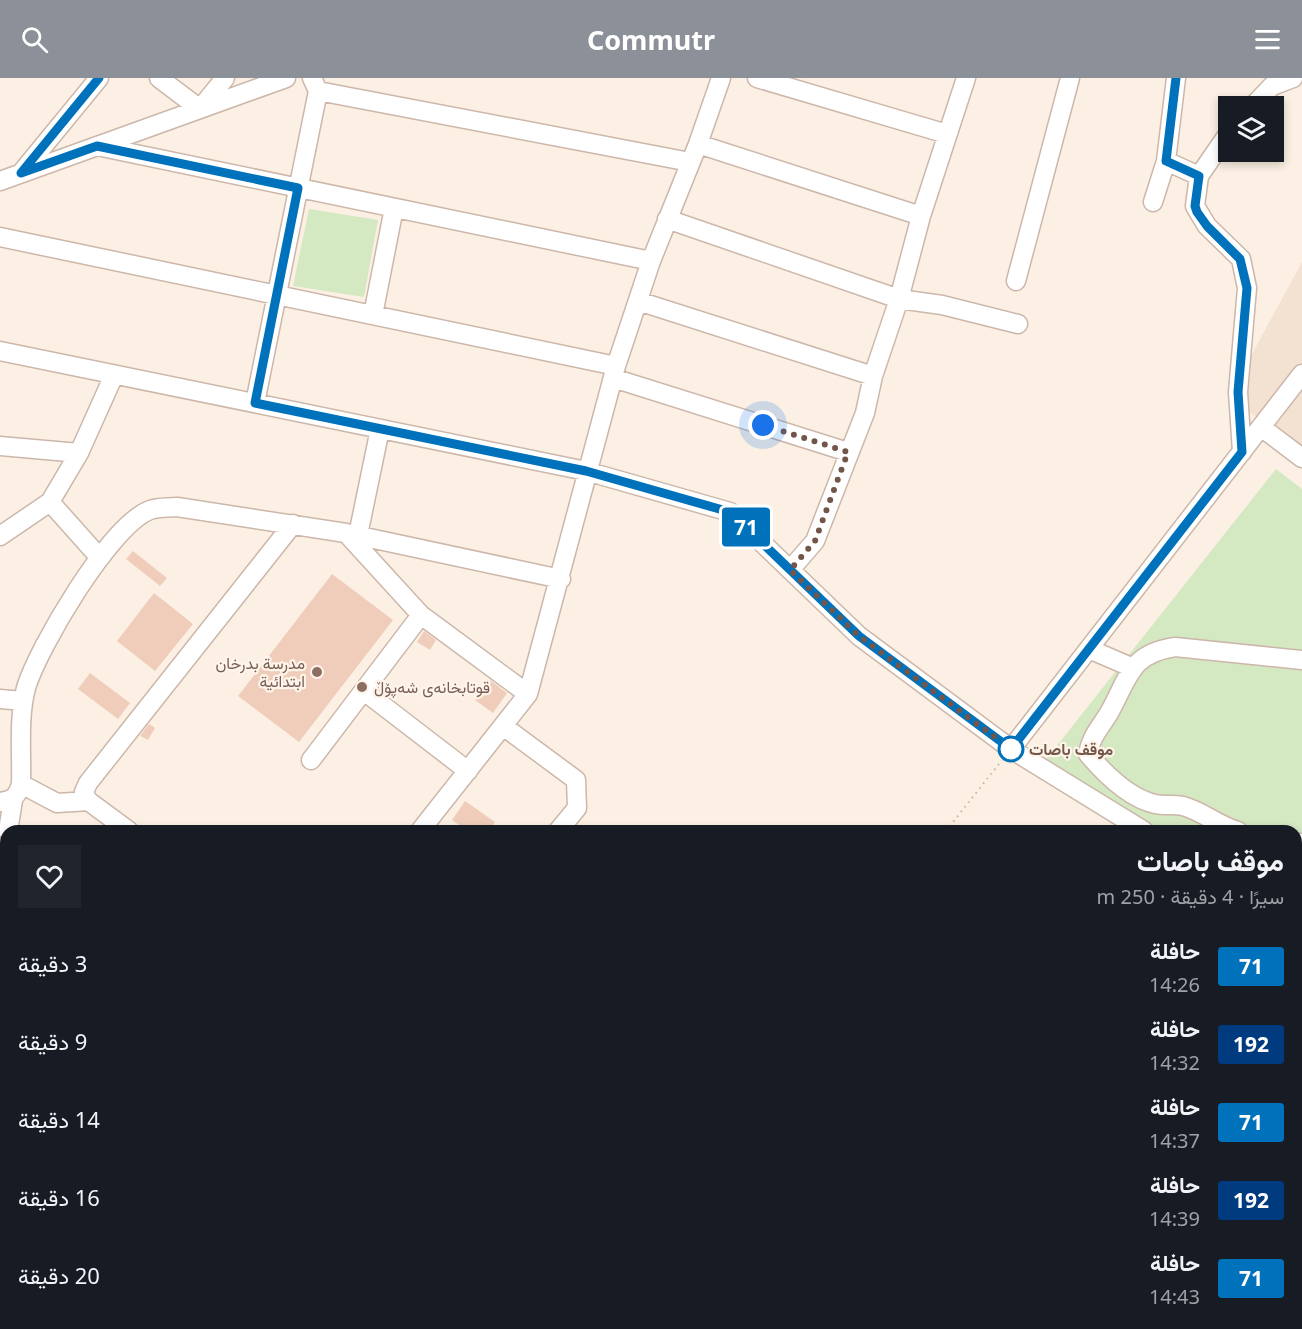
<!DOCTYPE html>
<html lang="ar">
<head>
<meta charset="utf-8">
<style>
  body { margin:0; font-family:"Noto Sans",Vazirmatn,sans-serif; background:#20242c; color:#f1f3f6; direction:rtl; height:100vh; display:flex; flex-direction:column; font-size:22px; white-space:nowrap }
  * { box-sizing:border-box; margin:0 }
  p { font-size:20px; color:#9ea1a6 }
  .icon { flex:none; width:33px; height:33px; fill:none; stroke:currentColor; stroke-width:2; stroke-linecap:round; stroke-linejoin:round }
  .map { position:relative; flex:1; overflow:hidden; direction:ltr }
  .panel { position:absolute; left:0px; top:747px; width:1302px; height:504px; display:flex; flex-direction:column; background:#171b24; border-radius:18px 18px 0 0; box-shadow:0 3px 9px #0003; direction:rtl }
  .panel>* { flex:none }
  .badge { padding:0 12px; border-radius:4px; font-size:21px; line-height:39px }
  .buttons { position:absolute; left:1218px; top:18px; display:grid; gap:12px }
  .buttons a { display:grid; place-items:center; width:66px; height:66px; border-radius:0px; background:#171b24; box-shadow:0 3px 9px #0003; font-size:30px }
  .you { position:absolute; width:30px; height:30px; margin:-15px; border:4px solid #fff; border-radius:50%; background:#1a73e8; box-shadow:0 0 0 9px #1a73e833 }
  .map>.badge { position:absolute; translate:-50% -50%; box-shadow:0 0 0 3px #fff }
  .round { display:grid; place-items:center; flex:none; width:63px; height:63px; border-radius:0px; background:#20242c }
  .head { display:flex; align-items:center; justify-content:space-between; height:102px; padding:0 18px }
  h1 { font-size:28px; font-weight:700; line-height:45px }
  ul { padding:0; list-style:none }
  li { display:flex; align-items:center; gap:18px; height:78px; padding:0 18px }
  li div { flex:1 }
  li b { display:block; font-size:22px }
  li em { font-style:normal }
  li .badge { min-width:66px; font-weight:700; text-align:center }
  header { display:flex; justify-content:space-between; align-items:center; height:78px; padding:0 18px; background:#8c9099; color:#fff; font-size:27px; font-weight:700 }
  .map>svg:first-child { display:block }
</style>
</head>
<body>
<header><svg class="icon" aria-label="menu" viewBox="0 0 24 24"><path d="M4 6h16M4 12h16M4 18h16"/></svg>Commutr<svg class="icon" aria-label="search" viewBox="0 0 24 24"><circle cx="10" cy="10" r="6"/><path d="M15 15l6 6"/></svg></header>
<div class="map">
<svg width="1302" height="1251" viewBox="0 0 1302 1251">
  <rect width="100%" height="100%" fill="#fbf0e3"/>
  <!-- residential -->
  <path fill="#f3e1d1" d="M1302,184V369L1228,320Z"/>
  <!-- green -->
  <path fill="#d4e8c2" d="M309,131L378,142L364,219L293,208Z
    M1276,391L1302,411V836L1296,833V753H1161L1044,684Z"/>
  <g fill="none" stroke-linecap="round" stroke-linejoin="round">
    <!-- stream -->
    <path stroke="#9fd0d6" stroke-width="4" d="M1296,1151L1302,1150
      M794,1251L801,1245"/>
  </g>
  <!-- building -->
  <path fill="#f0cdbb" d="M133,473L167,500L160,508L126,481Z
    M332,496L393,542L299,664L238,618Z
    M154,515L193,546L155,593L117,563Z
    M424,553L436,562L430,572L417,564Z
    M90,595L130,625L118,641L78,611Z
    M490,602L507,615L493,635L475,622Z
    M149,646L155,650L148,662L140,658Z
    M465,723L495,744L489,753H468L452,742Z"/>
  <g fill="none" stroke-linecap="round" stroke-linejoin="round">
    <defs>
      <path id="minor" d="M159,0L200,31L225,0
        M757,0L947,56
        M318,13L690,84
        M1253,28L1272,8L1293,0
        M1228,56L1199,98L1195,128L1207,148L1241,181L1247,210L1238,314L1242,374
        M698,66L921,138
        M97,68L651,183
        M1166,83L1199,98
        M22,94L99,0
        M0,103L286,0
        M1153,124L1166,83L1176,0
        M667,141L899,221L921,138L966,0
        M0,159L616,288
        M1016,203L1070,0
        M638,223L873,298
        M373,237L394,130
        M0,273L586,393L730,434L859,558L1011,671L1144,753
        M613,300L848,374
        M255,325L318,13L312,0
        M1261,349L1302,380
        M0,368L79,375
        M50,424L100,480
        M346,455L421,537L528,616
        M358,457L380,351
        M0,458L50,424L79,375L114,297
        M790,492L815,463L865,335L873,298L899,221L942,227L1018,246
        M1089,571L1131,589
        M364,613L468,693
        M0,621L23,623
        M503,648L576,702L577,730L558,753
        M1011,671L1302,296
        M311,682L421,537
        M21,706L57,725L89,723
        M0,724C13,722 17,719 21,706C22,676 18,640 26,610C38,570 110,447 150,432C158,429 168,430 177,429L346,455L561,501
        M8,753L13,722
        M129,753L87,722L84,714L88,705L293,446
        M420,753L528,616L616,288L651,183L698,66L721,0
        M1238,753C1219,748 1202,733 1183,728C1174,726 1164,728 1155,726C1129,720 1104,695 1088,676C1091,658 1100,650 1109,635C1129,600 1129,576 1175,569L1302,582
        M1296,765H1302
        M1296,845L1302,849
        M5,997L6,988
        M0,1107H6
        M0,1162L6,1163
        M90,1251L94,1245"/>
    </defs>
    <!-- minor casing -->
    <use href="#minor" stroke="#ccb7aa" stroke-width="21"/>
    <!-- path -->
    <path stroke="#d4b09f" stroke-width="2" stroke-dasharray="1.5 4.5" stroke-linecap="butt" d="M946,753L1002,682
      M724,1251L732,1245"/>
    <!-- minor -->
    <use href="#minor" stroke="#fff" stroke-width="18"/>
  </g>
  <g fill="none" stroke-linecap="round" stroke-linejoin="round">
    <defs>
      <path id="line" d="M99,0L21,95L97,68L298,110L255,325L586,393L730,434L859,558L1011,671L1242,374L1238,314L1247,210L1240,181L1207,148L1197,134L1195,128L1199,98L1166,83L1176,0"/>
    </defs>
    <!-- line casing -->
    <use href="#line" stroke="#fff" stroke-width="14"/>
    <!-- line -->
    <use href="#line" stroke="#0072bc" stroke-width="9"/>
    <!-- walk -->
    <path stroke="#72564a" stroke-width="6" stroke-dasharray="0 10.8" d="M763,347L848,374L815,463L790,492L859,558L1011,671"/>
  </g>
  <!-- markers -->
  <g fill="#8d6e63" stroke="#fef4e9" stroke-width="2">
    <circle cx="317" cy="594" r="6"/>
    <circle cx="362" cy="609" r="6"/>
  </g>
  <circle fill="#fff" stroke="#0072bc" stroke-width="3" cx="1011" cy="671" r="12"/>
  <g text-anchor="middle" stroke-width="4.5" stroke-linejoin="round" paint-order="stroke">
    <!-- education labels -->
    <g font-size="16" fill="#785e54" stroke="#fef4e9" text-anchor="end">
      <text x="305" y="591">مدرسة بدرخان<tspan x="305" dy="18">ابتدائية</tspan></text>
      <text x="374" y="615" text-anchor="start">قوتابخانەی شەپۆڵ</text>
    </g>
    <!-- stop labels -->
    <g font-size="16" font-weight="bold" fill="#72564a" stroke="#fef4e9" text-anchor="start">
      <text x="1029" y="677">موقف باصات</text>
    </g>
  </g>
</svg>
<div class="buttons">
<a><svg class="icon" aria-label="layers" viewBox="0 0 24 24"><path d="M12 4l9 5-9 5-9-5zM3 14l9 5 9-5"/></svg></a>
</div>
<div class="you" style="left:763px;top:347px"></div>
<b class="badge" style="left:746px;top:449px;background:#0072bc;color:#fff">71</b>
<section class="panel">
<div class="head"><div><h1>موقف باصات</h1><p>سيرًا · 4 دقيقة · 250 m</p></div><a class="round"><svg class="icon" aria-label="heart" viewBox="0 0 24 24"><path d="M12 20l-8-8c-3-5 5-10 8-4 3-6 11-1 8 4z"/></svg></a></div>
<ul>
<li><span class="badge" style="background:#0072bc;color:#fff">71</span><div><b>حافلة</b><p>14:26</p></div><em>3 دقيقة</em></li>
<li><span class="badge" style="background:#003b80;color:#fff">192</span><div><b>حافلة</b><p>14:32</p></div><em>9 دقيقة</em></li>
<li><span class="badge" style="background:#0072bc;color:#fff">71</span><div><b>حافلة</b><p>14:37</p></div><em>14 دقيقة</em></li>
<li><span class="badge" style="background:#003b80;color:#fff">192</span><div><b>حافلة</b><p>14:39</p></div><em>16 دقيقة</em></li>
<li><span class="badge" style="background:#0072bc;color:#fff">71</span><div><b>حافلة</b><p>14:43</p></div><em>20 دقيقة</em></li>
</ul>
</section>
</div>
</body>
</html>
